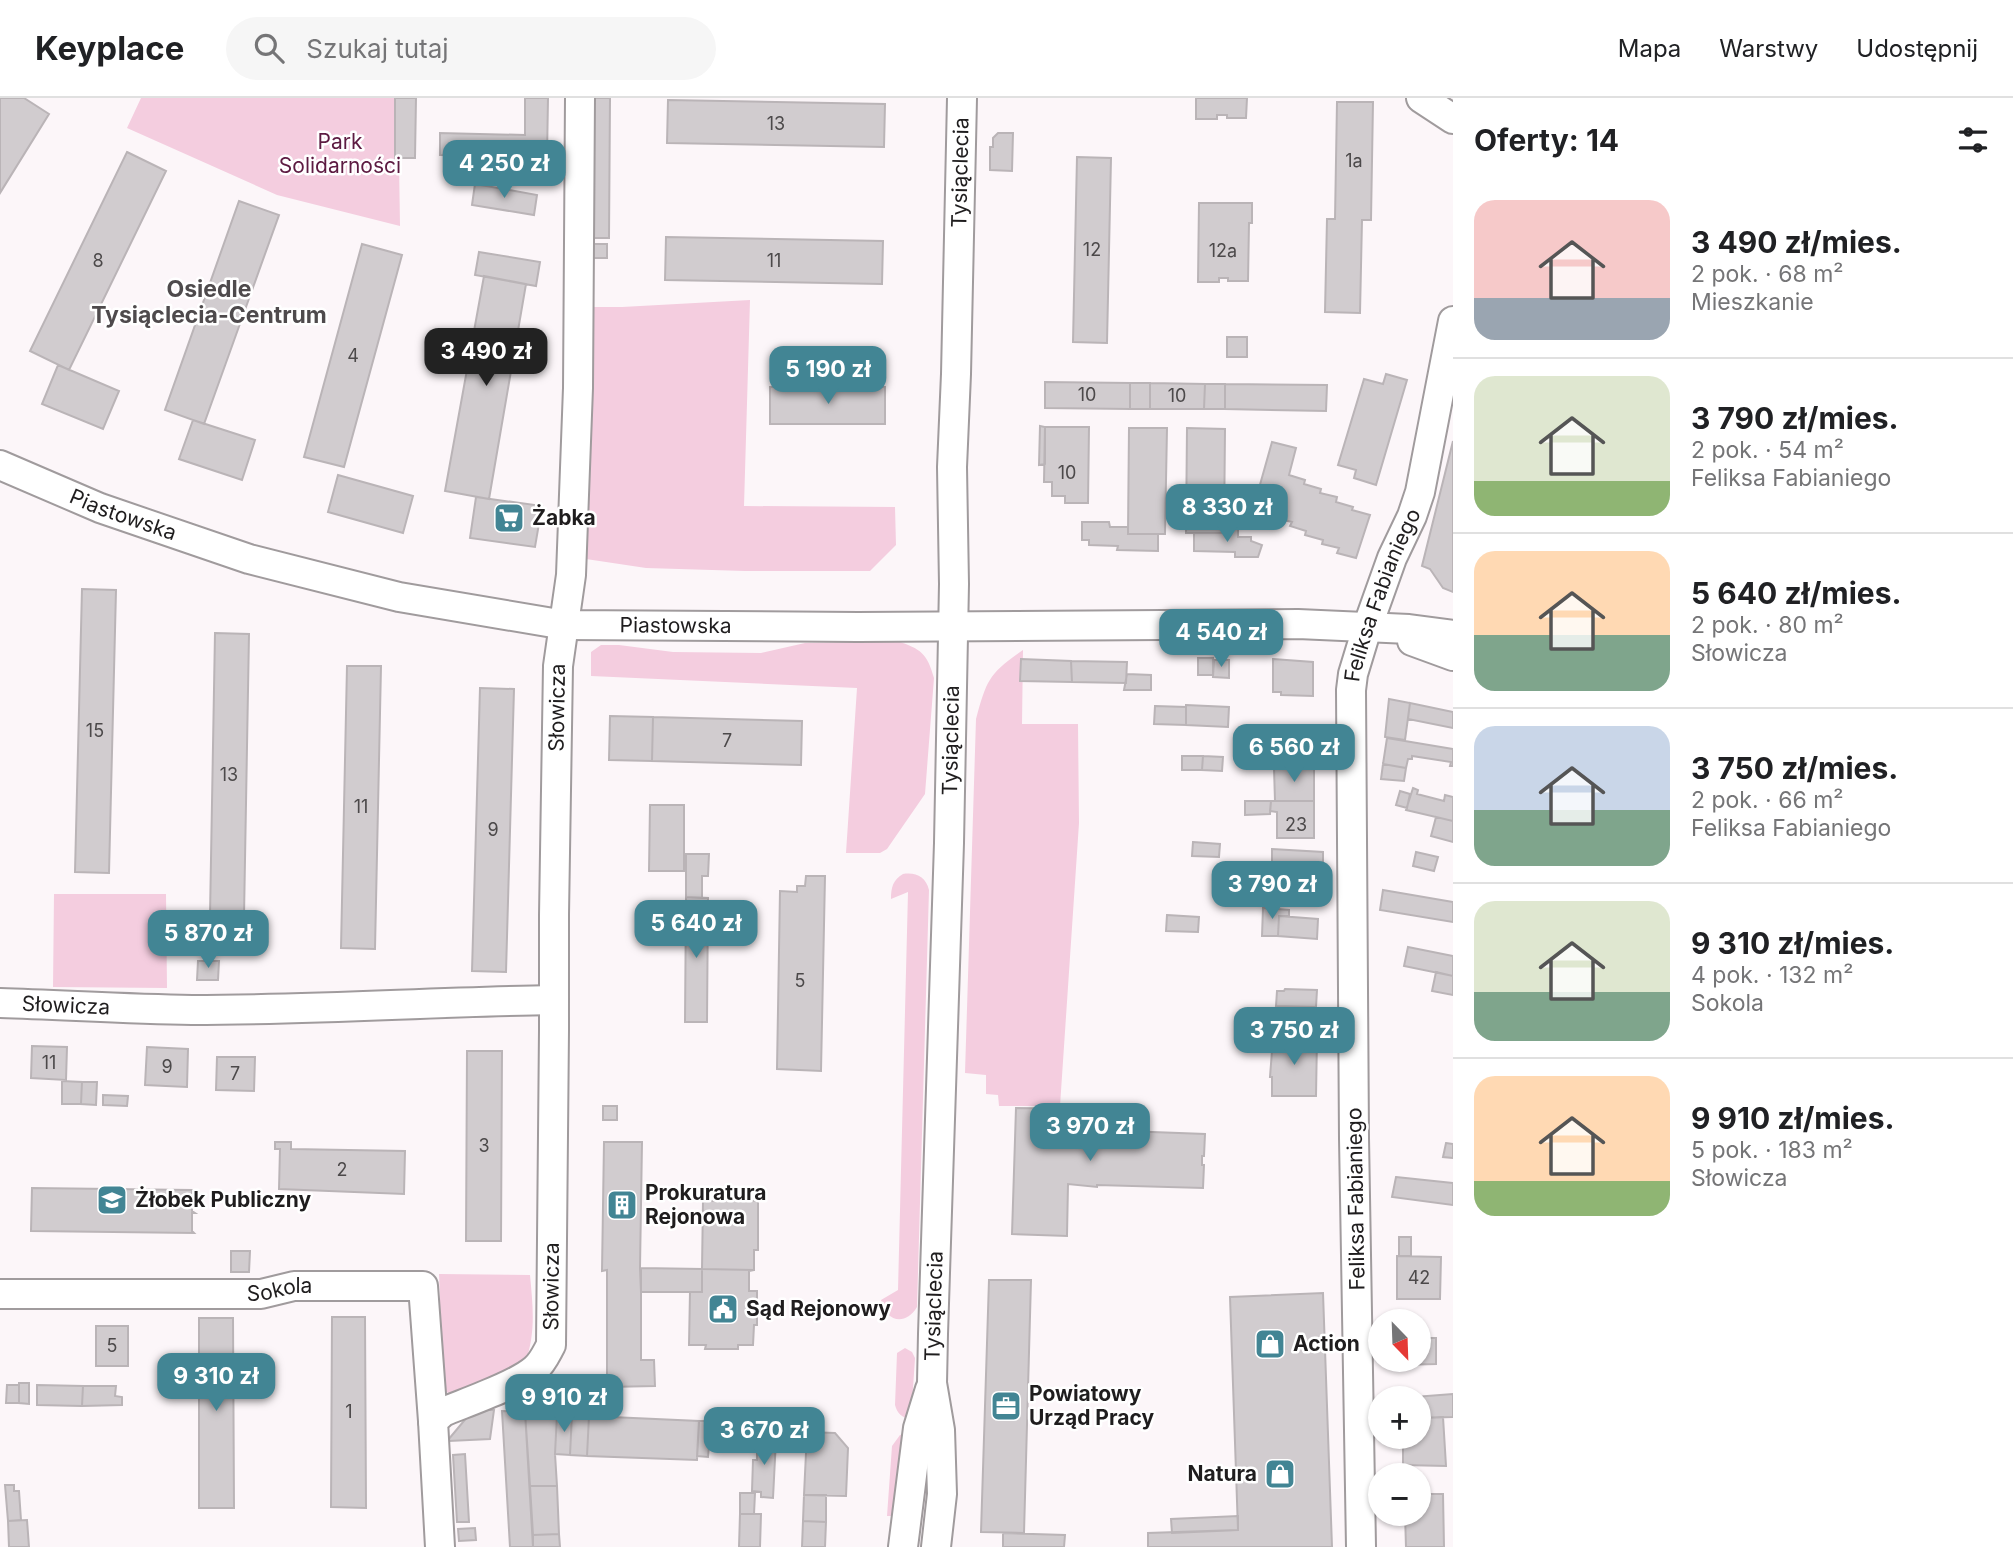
<!DOCTYPE html>
<html lang="pl">
<head>
<meta charset="utf-8">
<style>
  :root { --surface:#fff; --page:#f6f6f6; --text:#202124; --muted:#757577; --line:#e0e0e0; --accent:#428594 }
  body { margin:0; font-family:Inter,sans-serif; background:var(--page); color:var(--text); height:100vh; display:flex; flex-direction:column; font-size:26px; white-space:nowrap }
  * { box-sizing:border-box; margin:0 }
  p { font-size:23px; color:var(--muted) }
  .icon { flex:none; width:38px; height:38px; fill:none; stroke:currentColor; stroke-width:2; stroke-linecap:round; stroke-linejoin:round }
  .map { position:relative; flex:1; overflow:hidden }
  .details { display:flex; flex-direction:column; background:var(--surface); width:560px }
  .details>* { flex:none }
  .needle { width:46px; rotate:157deg }
  .fabs { position:absolute; left:1368px; top:1211px; display:grid; gap:14px }
  .fabs a { display:grid; place-items:center; width:63px; height:63px; border-radius:50%; background:var(--surface); box-shadow:0 2px 5px #0004; font-size:35px }
  .price { position:absolute; translate:-50% -60px; padding:0 16px; border-radius:14px; background:var(--accent); color:#fff; font-size:23px; line-height:46px; filter:drop-shadow(0 2px 4px #0008) }
  .price::after { content:''; position:absolute; left:50%; top:42px; width:21px; height:16px; margin-left:-10px; background:inherit; clip-path:polygon(0 0,100% 0,50% 100%) }
  .price.active { background:#222; color:#fff }
  ul { padding:0; list-style:none }
  li { display:flex; align-items:center; gap:21px; height:175px; padding:0 21px }
  li+li { border-top:2px solid var(--line) }
  li span { display:grid; place-items:center; flex:none; width:196px; height:140px; border-radius:21px; color:#555 }
  li>.icon { margin-inline-start:auto }
  span .icon { width:84px; height:84px; fill:#fffc; stroke-width:1 }
  li b { font-size:30px }
  h2 { display:flex; justify-content:space-between; align-items:center; height:84px; padding:0 21px; font-size:30px }
  header { display:flex; align-items:center; gap:42px; box-sizing:border-box; height:98px; padding:0 35px; background:var(--surface); border-bottom:2px solid var(--line) }
  header strong { font-size:33px }
  nav { display:flex; gap:38px; margin-inline-start:auto; font-size:24px }
  .search { width:490px; height:63px; background:var(--page); display:flex; align-items:center; gap:18px; box-sizing:border-box; padding:0 24px; border-radius:38px; color:var(--muted); font-size:26px }
  main { display:flex; flex:1; min-height:0 }
  .map>svg:first-child { display:block }
  .green { fill:#f4cddf }
  .building { fill:#d1cccf; stroke:#bab4b7; stroke-width:2 }
  .lines { fill:none; stroke-linecap:round; stroke-linejoin:round }
  .minor-casing { stroke:#a09b9d; stroke-width:32 }
  .minor { stroke:#fff; stroke-width:28 }
  .labels { text-anchor:middle; stroke-width:5; stroke-linejoin:round; paint-order:stroke }
  .number-label { font-size:18px; fill:#4c494a }
  .park-label { font-size:21px; fill:#5d1b42; stroke:#fff }
  .street-label { font-size:21px; fill:#1f1d1e; stroke:#fff }
  .poi-label { font-size:21px; font-weight:bold; fill:#1f1d1e; stroke:#fff; text-anchor:start }
  .neighbourhood-label { font-size:23px; font-weight:bold; fill:#4e4a4c; stroke:#fff }
</style>
</head>
<body>
<header>
<strong>Keyplace</strong>
<div class="search"><svg class="icon" aria-label="search" viewBox="0 0 24 24"><circle cx="10" cy="10" r="6"/><path d="M15 15l6 6"/></svg>Szukaj tutaj</div>
<nav><a>Mapa</a><a>Warstwy</a><a>Udostępnij</a></nav>
</header>
<main>
<div class="map">
<svg width="1453" height="1449" viewBox="0 0 1453 1449">
  <rect width="100%" height="100%" fill="#fcf6f9"/>
  <path class="green" d="M141 0H398L400 128 277 97 127 30Z
    M750 202 744 408 895 409 896 447 870 473H745L646 470 586 461 594 209H622Z
    M897 543C921 551 927 555 934 580L925 696 887 751 880 755H846L857 590 591 578V554L601 547H619L673 554 761 555 805 545Z
    M1023 552 1022 626H1078L1079 725 1060 1008H999L998 997 986 996V977L965 975 976 621C987 581 989 576 1023 552Z
    M903 776C916 774 926 779 929 792L917 1209C905 1229 885 1223 881 1202L898 1192 908 794 891 801C891 789 893 782 903 776Z
    M54 796H166L167 890 53 889Z
    M439 1176 530 1177C533 1210 536 1234 525 1266L452 1296 446 1294 440 1286 433 1205 440 1201Z
    M905 1250 912 1254 915 1260 911 1321C902 1320 897 1315 895 1307L897 1255Z
    M910 1335 897 1418H887L892 1348 900 1337Z"/>
  <path class="building" d="M0 0H24L49 16 0 95Z
    M395 0H416L415 60H395Z
    M525 0H548L547 59 440 57V35L525 37Z
    M590 0H610L609 140H587Z
    M1196 0H1247L1246 20H1227V17H1217V21H1196Z
    M668 2 885 6 884 49 667 45Z
    M1337 4H1373L1371 122H1362L1360 215 1325 214 1327 121H1335Z
    M998 35H1013L1012 73 990 72V49H993V40Z
    M127 54 166 73 69 272 30 253Z
    M1077 59 1111 60 1107 245 1073 244Z
    M475 86 537 97 534 117 472 107Z
    M239 103 279 117 204 326 165 312Z
    M1199 105H1252V125H1249L1248 183H1228V180H1219V184H1198Z
    M666 139 883 143 882 186 665 182Z
    M362 146 402 157 344 369 304 359Z
    M593 146H607V160H593Z
    M479 154 540 164 536 188 475 177Z
    M484 178 526 186 489 401 445 393Z
    M1227 239H1247V259H1227Z
    M58 267 119 293 103 331 42 306Z
    M1386 276 1407 282 1376 387 1354 380 1356 372 1338 367 1364 281 1383 286Z
    M1045 284 1130 285V311L1045 310Z
    M1130 285H1150V311H1130Z
    M1150 285 1205 286 1204 311H1150Z
    M1205 286H1225V311H1204Z
    M1225 286 1327 287 1326 313 1225 311Z
    M770 289H885V326H770Z
    M193 322 255 342 242 382 179 361Z
    M1040 328 1045 329V366L1039 367Z
    M1045 329H1089L1088 405H1065V398H1052V384H1044Z
    M1129 330H1167L1165 436H1128Z
    M1187 330 1225 331 1224 435H1186Z
    M1453 343V494L1443 490 1430 471 1422 468Z
    M1272 344 1296 350 1289 377 1305 382 1304 386 1321 391 1320 395 1337 399 1336 404 1353 409 1352 412 1370 417 1356 460 1337 455 1339 450 1322 446 1323 442 1305 437 1306 433 1290 428 1292 424 1275 420 1277 414 1254 408Z
    M338 377 413 398 403 435 328 414Z
    M476 399 542 408 535 449 470 440Z
    M1082 424H1109L1110 429H1128V436H1158V453L1117 452 1118 448 1089 447V442H1082Z
    M1224 431H1238V439H1251V443L1262 447 1258 459H1235V454L1194 453V435H1224Z
    M82 491 116 492 109 775 75 774Z
    M215 535 249 536 244 818H210Z
    M1198 560H1213V577H1198Z
    M1021 561 1071 563 1072 584 1020 583Z
    M1273 561 1313 564V598L1281 597V594H1273Z
    M1214 562H1229V580L1213 579Z
    M1071 563 1127 564 1126 585 1072 584Z
    M347 568H381L375 851 341 850Z
    M1127 576 1151 577V592H1124Z
    M480 590 514 591 506 874 472 873Z
    M1389 601 1410 605 1405 642 1385 639Z
    M1410 605 1453 614V630L1408 621Z
    M1186 607 1229 609 1228 629 1186 627Z
    M1155 608 1186 609V627L1154 626Z
    M610 618 653 619 652 663 609 662Z
    M653 619 802 623 801 667 652 663Z
    M1387 640 1453 651V668H1450L1451 664 1412 658V661H1408L1406 670 1383 666Z
    M1261 643 1315 644 1314 662 1260 660Z
    M1182 658H1203L1202 672H1182Z
    M1203 658 1223 659 1222 673 1202 672Z
    M1383 666 1406 670 1404 683 1381 681Z
    M1274 670H1314V703H1275Z
    M1413 690 1418 692 1417 696 1444 703 1445 697 1453 699V723L1406 712Z
    M1400 693 1410 696 1407 710 1396 707Z
    M1245 703H1271L1270 716 1245 717Z
    M1271 703H1314V740H1277V714L1270 713Z
    M650 707H684V773H649Z
    M1436 719 1453 723V744L1431 738Z
    M1193 744 1220 746 1219 759 1192 758Z
    M1272 751 1323 754V772L1272 769Z
    M1416 754 1438 759 1434 773 1413 768Z
    M686 756H709L708 778H702V800L686 799Z
    M806 778H825L821 973 777 971 780 793 797 794V788H805Z
    M1383 792 1453 804V824L1380 812Z
    M686 799 708 800 707 924H685Z
    M1263 810 1289 812V818H1279L1278 838H1262Z
    M1167 817 1199 819 1198 834 1166 833Z
    M1279 818 1318 821 1317 841 1278 838Z
    M1408 849 1453 858V878L1404 868Z
    M198 863H219L218 882H197Z
    M1436 874 1453 878V897L1432 893Z
    M1285 891 1317 892 1316 909 1276 908 1277 893H1284Z
    M1273 940H1317L1316 998H1272V979H1270Z
    M32 948 67 949 66 982 31 980Z
    M147 949 188 951 187 989 145 987Z
    M467 953H502L501 1143H466Z
    M217 959H255L254 993 216 992Z
    M62 983 82 984 81 1006H62Z
    M82 984H97L96 1007 81 1006Z
    M103 997 128 998 127 1008 103 1007Z
    M603 1008H617V1022H603Z
    M1016 1010 1100 1011 1099 1032 1205 1036 1204 1058H1202V1067H1204L1203 1090 1097 1087V1089L1068 1086 1067 1138 1012 1136Z
    M275 1044H291V1051L405 1053 404 1096 279 1091 280 1051H275Z
    M604 1044H642L640 1170 641 1172V1262H654L655 1288 607 1289V1172L602 1173Z
    M1446 1045 1453 1046V1060L1443 1059Z
    M1396 1079 1453 1085V1107L1392 1099Z
    M32 1090 192 1092V1113L195 1115H192V1133L194 1135 31 1133Z
    M724 1101 758 1103V1152H754V1172L702 1171 703 1103H724Z
    M1399 1139H1411V1158H1399Z
    M231 1153H250L249 1174H231Z
    M1397 1158 1441 1159 1440 1201H1397Z
    M640 1170 702 1171V1194H641Z
    M702 1171 754 1172 749 1173V1193H757V1227H754L753 1247H738V1251H705L706 1247H689L690 1194H702Z
    M989 1182H1031L1024 1435 981 1434Z
    M1323 1195 1332 1449H1148V1435L1238 1432 1230 1199Z
    M332 1219H365L366 1410 331 1409Z
    M199 1220H233L234 1410H199Z
    M96 1228H128V1268H96Z
    M1419 1240H1436V1266L1400 1267V1262H1419Z
    M19 1285H29V1306L19 1305Z
    M7 1287H19V1305H6Z
    M37 1287 83 1288 82 1308 37 1307Z
    M83 1288H116L115 1298 122 1299V1307L82 1308Z
    M1453 1296V1319L1419 1320V1300H1401Z
    M473 1312H494L490 1341 449 1343 448 1342Z
    M502 1313 525 1314 533 1449H510Z
    M525 1314 557 1316 555 1356 557 1388H530Z
    M557 1316H572L570 1357 555 1356Z
    M572 1316 589 1318 587 1358 570 1357Z
    M589 1318 699 1323 697 1362 587 1358Z
    M1443 1319 1446 1368 1403 1367V1339H1419V1320Z
    M699 1323H711L708 1359 697 1358Z
    M807 1334 835 1335 848 1350 846 1398 804 1397Z
    M754 1340 776 1341 773 1400 761 1399V1394L752 1393 753 1362H757V1354H753Z
    M465 1356 469 1424H457L453 1357Z
    M5 1387H14V1393H19L21 1422 8 1423Z
    M530 1388H557L559 1436 533 1437Z
    M740 1395H755L754 1416H740Z
    M1419 1396H1443L1444 1449H1406L1405 1416H1419Z
    M804 1397H826V1424L803 1423Z
    M740 1416H761L760 1449H739Z
    M1238 1418V1432L1172 1435 1171 1421Z
    M27 1422 29 1449H9L8 1423Z
    M803 1423 826 1424 825 1449H802Z
    M475 1430 476 1442 459 1443 458 1431Z
    M1003 1435 1065 1437 1064 1449H1003Z
    M559 1436 560 1449H533V1437Z"/>
  <g class="lines">
    <g class="minor-casing">
      <g id="minor">
        <path d="M1421 0 1453 21"/>
        <path id="s1" d="M0 367 100 410 249 461 399 499 565 527 858 529 1298 526 1409 531 1453 537"/>
        <path d="M1412 543 1453 558"/>
        <path id="s2" d="M0 905C64 907 128 911 192 912 312 912 433 904 554 902"/>
        <path id="s3" d="M0 1196H261L294 1188H423L433 1323"/>
        <path id="s4" d="M440 1449 433 1323 443 1314C467 1304 517 1287 535 1271 543 1264 546 1256 551 1247L554 932V817L558 568 571 477 578 290 580 0"/>
        <path d="M903 1449 918 1330 930 1291"/>
        <path id="s5" d="M936 1449 942 1396 940 1332 932 1285 933 1236 949 745 954 486 952 369 956 276 962 0"/>
        <path id="s6" d="M1361 1449 1354 1040 1351 592 1353 576 1367 530 1392 460 1412 418 1420 394 1453 223"/>
      </g>
    </g>
    <use href="#minor" class="minor"/>
  </g>
  <defs>
    <g id="supermarket-square" transform="scale(1.575)"><rect x="-9" y="-9" width="18" height="18" rx="4" fill="#428594" stroke="#fff"/><path d="M-6-5.5h2.5l.6 2H6L4.5 2H-2.5L-4.4-4H-6ZM-1.5 3.2a1.3 1.3 0 1 0 .1 0ZM3 3.2a1.3 1.3 0 1 0 .1 0Z" fill="#fff"/></g>
    <g id="school-square" transform="scale(1.575)"><rect x="-9" y="-9" width="18" height="18" rx="4" fill="#428594" stroke="#fff"/><path d="M0-5L7-2L0 1L-7-2ZM-4 1L0 2.5L4 1V4Q0 6-4 4Z" fill="#fff"/></g>
    <g id="building-square" transform="scale(1.575)"><rect x="-9" y="-9" width="18" height="18" rx="4" fill="#428594" stroke="#fff"/><path d="M-4-6H4V6H1V3H-1V6H-4ZM-2.5-4.3h1.7v1.8h-1.7ZM.8-4.3h1.7v1.8H.8ZM-2.5-1h1.7V.8h-1.7ZM.8-1h1.7V.8H.8Z" fill="#fff"/></g>
    <g id="civic-square" transform="scale(1.575)"><rect x="-9" y="-9" width="18" height="18" rx="4" fill="#428594" stroke="#fff"/><path d="M-.6-6.5H3V-4.5H.6V-3L4-1V1h2V6H-6V1h2V-1L-.6-3ZM-1.2 2.5V6h2.4V2.5Z" fill="#fff"/></g>
    <g id="shop-square" transform="scale(1.575)"><rect x="-9" y="-9" width="18" height="18" rx="4" fill="#428594" stroke="#fff"/><path d="M-5-2.5h2.3a2.7 3.5 0 0 1 5.4 0H5L5.5 6h-11ZM-1.5-2.5h3a1.5 2.3 0 0 0-3 0Z" fill="#fff"/></g>
    <g id="office-square" transform="scale(1.575)"><rect x="-9" y="-9" width="18" height="18" rx="4" fill="#428594" stroke="#fff"/><path d="M-6-3h4V-5.5h4V-3h4V5H-6ZM-1-4.5V-3h2v-1.5ZM-6 0V1H6V0Z" fill="#fff"/></g>
  </defs>
  <g fill-rule="evenodd">
    <use href="#supermarket-square" x="509" y="420"/>
    <use href="#school-square" x="112" y="1102"/>
    <use href="#building-square" x="622" y="1107"/>
    <use href="#civic-square" x="723" y="1211"/>
    <use href="#shop-square" x="1270" y="1246"/>
    <use href="#office-square" x="1006" y="1308"/>
    <use href="#shop-square" x="1280" y="1376"/>
  </g>
  <g class="labels">
    <g class="number-label">
      <text x="776" y="32">13</text>
      <text x="1354" y="69">1a</text>
      <text x="1092" y="158">12</text>
      <text x="1223" y="159">12a</text>
      <text x="98" y="169">8</text>
      <text x="774" y="169">11</text>
      <text x="353" y="264">4</text>
      <text x="1087" y="303">10</text>
      <text x="1177" y="304">10</text>
      <text x="1067" y="381">10</text>
      <text x="95" y="639">15</text>
      <text x="727" y="649">7</text>
      <text x="229" y="683">13</text>
      <text x="361" y="715">11</text>
      <text x="1296" y="733">23</text>
      <text x="493" y="738">9</text>
      <text x="800" y="889">5</text>
      <text x="49" y="971">11</text>
      <text x="167" y="975">9</text>
      <text x="235" y="982">7</text>
      <text x="484" y="1054">3</text>
      <text x="342" y="1078">2</text>
      <text x="1419" y="1186">42</text>
      <text x="112" y="1254">5</text>
      <text x="349" y="1320">1</text>
    </g>
    <g class="park-label">
      <text x="340" y="51">Park<tspan x="340" dy="24">Solidarności</tspan></text>
    </g>
    <g class="street-label">
      <text dy="7" stroke="none"><textPath href="#s5" startOffset="1376">Tysiąclecia</textPath></text>
      <text dy="7" stroke="none"><textPath href="#s1" startOffset="133">Piastowska</textPath></text>
      <text dy="7" stroke="none"><textPath href="#s6" startOffset="957">Feliksa Fabianiego</textPath></text>
      <text dy="7" stroke="none"><textPath href="#s1" startOffset="700">Piastowska</textPath></text>
      <text dy="7" stroke="none"><textPath href="#s4" startOffset="908">Słowicza</textPath></text>
      <text dy="7" stroke="none"><textPath href="#s5" startOffset="808">Tysiąclecia</textPath></text>
      <text dy="7" stroke="none"><textPath href="#s2" startOffset="66">Słowicza</textPath></text>
      <text transform="translate(1356 1101) rotate(-91)" y="7">Feliksa Fabianiego</text>
      <text dy="7" stroke="none"><textPath href="#s4" startOffset="329">Słowicza</textPath></text>
      <text dy="7" stroke="none"><textPath href="#s3" startOffset="280">Sokola</textPath></text>
      <text dy="7" stroke="none"><textPath href="#s5" startOffset="242">Tysiąclecia</textPath></text>
    </g>
    <g class="poi-label">
      <text x="532" y="427">Żabka</text>
      <text x="645" y="1102">Prokuratura<tspan x="645" dy="24">Rejonowa</tspan></text>
      <text x="135" y="1109">Żłobek Publiczny</text>
      <text x="746" y="1218">Sąd Rejonowy</text>
      <text x="1293" y="1253">Action</text>
      <text x="1029" y="1303">Powiatowy<tspan x="1029" dy="24">Urząd Pracy</tspan></text>
      <text x="1257" y="1383" text-anchor="end">Natura</text>
    </g>
    <g class="neighbourhood-label">
      <text x="209" y="199">Osiedle<tspan x="209" dy="26">Tysiąclecia-Centrum</tspan></text>
    </g>
  </g>
</svg>
<div class="fabs">
<a><svg class="needle" viewBox="-14 -14 28 28"><path d="M0-13l5 13h-10z" fill="#e53935"/><path d="M0 13l5-13h-10z" fill="#757577"/></svg></a>
<a>+</a>
<a>−</a>
</div>
<b class="price" style="left:504px;top:102px">4 250 zł</b>
<b class="price active" style="left:486px;top:290px">3 490 zł</b>
<b class="price" style="left:828px;top:308px">5 190 zł</b>
<b class="price" style="left:1227px;top:446px">8 330 zł</b>
<b class="price" style="left:1221px;top:571px">4 540 zł</b>
<b class="price" style="left:1294px;top:686px">6 560 zł</b>
<b class="price" style="left:1272px;top:823px">3 790 zł</b>
<b class="price" style="left:696px;top:862px">5 640 zł</b>
<b class="price" style="left:208px;top:872px">5 870 zł</b>
<b class="price" style="left:1294px;top:969px">3 750 zł</b>
<b class="price" style="left:1090px;top:1065px">3 970 zł</b>
<b class="price" style="left:216px;top:1315px">9 310 zł</b>
<b class="price" style="left:564px;top:1336px">9 910 zł</b>
<b class="price" style="left:764px;top:1369px">3 670 zł</b>
</div>
<section class="details">
<h2>Oferty: 14<svg class="icon" aria-label="filters" viewBox="0 0 24 24"><path d="M4 7h16M4 17h16"/><circle cx="9" cy="7" r="2"/><circle cx="15" cy="17" r="2"/></svg></h2>
<ul>
<li><span style="background:linear-gradient(#f6c9c9 70%,#9aa5b1 0)"><svg class="icon" aria-label="home" viewBox="0 0 24 24"><path d="M3 11l9-7 9 7M6 9v11h12V9"/></svg></span><div><b>3 490 zł/mies.</b><p>2 pok. · 68 m²</p><p>Mieszkanie</p></div></li>
<li><span style="background:linear-gradient(#dfe7d0 75%,#8fb573 0)"><svg class="icon" aria-label="home" viewBox="0 0 24 24"><path d="M3 11l9-7 9 7M6 9v11h12V9"/></svg></span><div><b>3 790 zł/mies.</b><p>2 pok. · 54 m²</p><p>Feliksa Fabianiego</p></div></li>
<li><span style="background:linear-gradient(#ffd9b3 60%,#7fa58c 0)"><svg class="icon" aria-label="home" viewBox="0 0 24 24"><path d="M3 11l9-7 9 7M6 9v11h12V9"/></svg></span><div><b>5 640 zł/mies.</b><p>2 pok. · 80 m²</p><p>Słowicza</p></div></li>
<li><span style="background:linear-gradient(#c9d6e8 60%,#7fa58c 0)"><svg class="icon" aria-label="home" viewBox="0 0 24 24"><path d="M3 11l9-7 9 7M6 9v11h12V9"/></svg></span><div><b>3 750 zł/mies.</b><p>2 pok. · 66 m²</p><p>Feliksa Fabianiego</p></div></li>
<li><span style="background:linear-gradient(#dfe7d0 65%,#7fa58c 0)"><svg class="icon" aria-label="home" viewBox="0 0 24 24"><path d="M3 11l9-7 9 7M6 9v11h12V9"/></svg></span><div><b>9 310 zł/mies.</b><p>4 pok. · 132 m²</p><p>Sokola</p></div></li>
<li><span style="background:linear-gradient(#ffd9b3 75%,#8fb573 0)"><svg class="icon" aria-label="home" viewBox="0 0 24 24"><path d="M3 11l9-7 9 7M6 9v11h12V9"/></svg></span><div><b>9 910 zł/mies.</b><p>5 pok. · 183 m²</p><p>Słowicza</p></div></li>
</ul>
</section>
</main>
</body>
</html>
